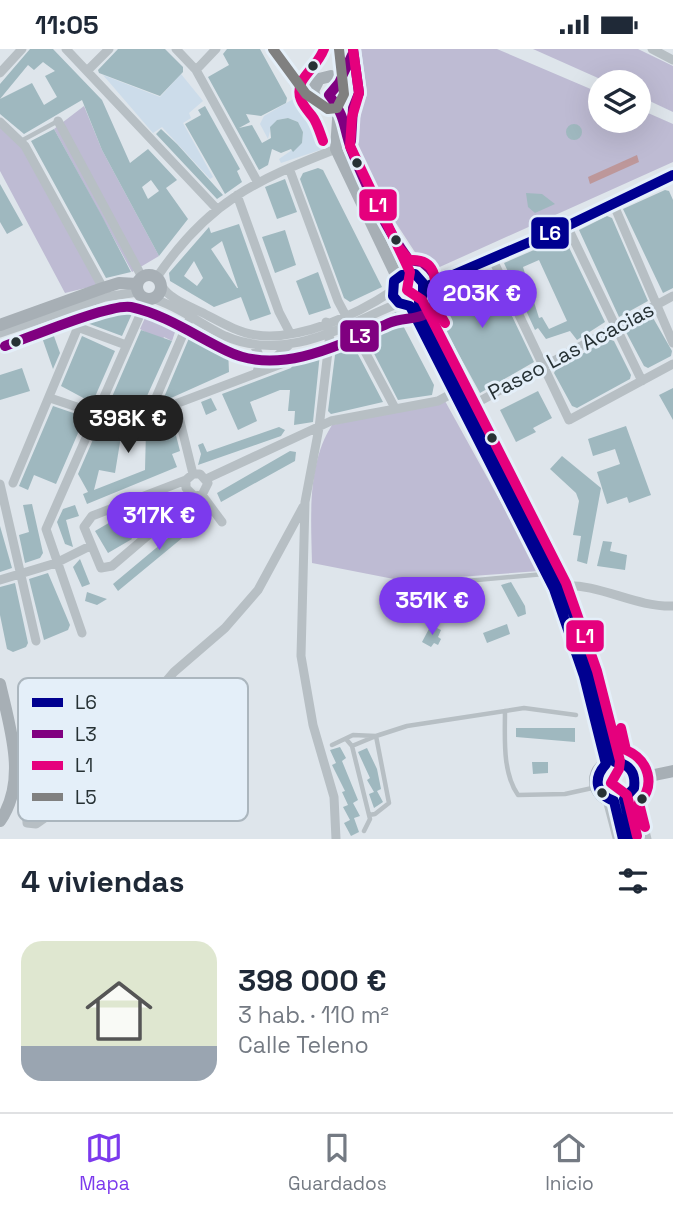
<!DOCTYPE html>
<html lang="es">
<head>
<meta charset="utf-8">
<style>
  :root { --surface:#fff; --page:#f6f6f7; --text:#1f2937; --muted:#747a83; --line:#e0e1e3; --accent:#7c3aed }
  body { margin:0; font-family:"Space Grotesk",sans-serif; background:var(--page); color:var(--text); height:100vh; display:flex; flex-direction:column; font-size:26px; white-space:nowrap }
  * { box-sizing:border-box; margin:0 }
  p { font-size:23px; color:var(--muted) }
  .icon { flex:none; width:38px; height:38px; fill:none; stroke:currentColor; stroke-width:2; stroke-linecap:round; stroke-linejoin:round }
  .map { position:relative; height:790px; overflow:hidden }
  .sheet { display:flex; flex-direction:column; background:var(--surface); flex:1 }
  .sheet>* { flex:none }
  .tools { position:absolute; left:588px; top:21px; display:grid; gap:14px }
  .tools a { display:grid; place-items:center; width:63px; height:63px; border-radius:50%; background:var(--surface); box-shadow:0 7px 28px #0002; font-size:35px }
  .price { position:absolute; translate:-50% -60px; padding:0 16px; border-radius:24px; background:var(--accent); color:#fff; font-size:23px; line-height:46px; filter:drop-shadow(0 2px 4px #0008) }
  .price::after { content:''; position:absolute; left:50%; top:42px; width:21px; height:16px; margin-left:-10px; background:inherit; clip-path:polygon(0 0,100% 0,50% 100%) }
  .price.on { background:#222; color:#fff }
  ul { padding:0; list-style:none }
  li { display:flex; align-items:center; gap:21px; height:175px; padding:0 21px }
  li span { display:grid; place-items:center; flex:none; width:196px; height:140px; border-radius:21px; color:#555 }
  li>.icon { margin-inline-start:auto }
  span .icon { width:84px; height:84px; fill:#fffc; stroke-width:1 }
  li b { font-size:30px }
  h2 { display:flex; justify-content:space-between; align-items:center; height:84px; padding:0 21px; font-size:30px }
  .status { display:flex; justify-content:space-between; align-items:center; height:49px; padding:0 35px; background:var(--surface); direction:ltr }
  .status svg { height:19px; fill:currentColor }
  .menu { display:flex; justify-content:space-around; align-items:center; height:98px; border-top:2px solid var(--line); background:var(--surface); font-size:19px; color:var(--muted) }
  .menu a { display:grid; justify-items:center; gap:4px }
  .menu .on { color:var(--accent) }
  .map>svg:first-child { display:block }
  .green { fill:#bebbd3 }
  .plaza { fill:#ccdcea }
  .water { fill:#bd979a }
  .building { fill:#9fb8bf; fill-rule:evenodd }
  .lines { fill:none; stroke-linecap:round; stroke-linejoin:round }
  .lane { stroke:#b7bfc4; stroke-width:4.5 }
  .street { stroke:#b7bfc4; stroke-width:9 }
  .secondary { stroke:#a7afb5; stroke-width:12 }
  .bus-1-casing { stroke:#e4eff9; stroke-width:16 }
  .bus-2-casing { stroke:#e4eff9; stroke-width:16 }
  .bus-3-casing { stroke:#e4eff9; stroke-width:16 }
  .bus-4-casing { stroke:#e4eff9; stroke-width:16 }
  .bus-1 { stroke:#000090; stroke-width:10 }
  .bus-2 { stroke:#800080; stroke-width:10 }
  .bus-3 { stroke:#e5007d; stroke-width:10 }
  .bus-4 { stroke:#808080; stroke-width:10 }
  .bus-dot { fill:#263134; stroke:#e4eff9; stroke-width:2.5 }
  .labels { text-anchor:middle; stroke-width:6; stroke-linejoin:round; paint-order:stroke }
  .street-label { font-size:21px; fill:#263134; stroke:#e4eff9 }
  .key { fill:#e4eff9; stroke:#abb6be; stroke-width:2 }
  .key-label { font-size:19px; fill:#263134 }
  .line-badge { stroke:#e4eff9; stroke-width:2.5 }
  .badge-label { font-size:19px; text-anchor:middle; font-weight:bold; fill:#fff }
</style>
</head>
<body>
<div class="status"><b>11:05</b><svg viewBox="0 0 49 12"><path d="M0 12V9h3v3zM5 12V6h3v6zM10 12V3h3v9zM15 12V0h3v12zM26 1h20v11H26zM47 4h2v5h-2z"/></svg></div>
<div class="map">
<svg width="673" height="790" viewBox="0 0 673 790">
  <rect width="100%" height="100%" fill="#dee5eb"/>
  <path class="green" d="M350 0H497L600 44V72H639V60L673 75V113L433 221 424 217 394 171 379 167 346 101 355 53 356 41 349 23Z
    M533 0H638L673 17V63L639 47V33H607Z
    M84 57 102 101 159 207 132 223 54 80Z
    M0 73 21 92 102 235 65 244 0 122Z
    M397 240a11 11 0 1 1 22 0a11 11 0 1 1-22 0Z
    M149 260 178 274 172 292 164 288 162 292 140 280Z
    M445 352 539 522 404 532 312 514C311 468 307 415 332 376Z"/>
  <path class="plaza" d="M181 25 203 52 189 64 191 69 183 74 213 128 210 130 162 78 153 84 103 26 160 48Z
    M295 49 305 53 319 68 329 86V98L281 114 279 110 302 94 303 83 298 73 288 69 277 71 271 78 268 90 260 75 264 67Z"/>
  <path class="water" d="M637 106 639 113 590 135 588 128Z"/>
  <path class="building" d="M30 0H53L102 51 130 114 148 100 177 131 166 139 188 170 159 207 102 101 82 51 24 85 0 65V50L32 34 44 56 57 48 45 27 55 22 43 13 34 21 28 16 0 50V35ZM151 131 159 142 148 150 142 138Z
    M118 0H165L183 18V23L160 47 99 24 98 21Z
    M227 0H260L287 49 286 54 261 67 246 65 250 73 239 79 252 76 262 94 271 89 270 78 277 71 288 69 298 73 303 83 302 94 293 103 291 100 281 104 272 100 268 116 259 121 208 28 229 16 223 5Z
    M205 57 240 120 237 122 242 133 225 145 185 75 201 66 198 61Z
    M566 83a8 8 0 1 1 16 0a8 8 0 1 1-16 0Z
    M54 80 103 169 131 223 106 229 31 92Z
    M161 80 177 95 223 146 217 150 156 85Z
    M318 119 323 121 382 238 350 253 344 249 300 130 303 124Z
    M285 130 297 163 277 170 265 138Z
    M0 135 23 176 7 185 0 173Z
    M665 141 669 142 673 151V239L663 244 623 160Z
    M526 144 542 145 555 155 535 164 528 158Z
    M607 167 612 169 648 252 619 268 579 181Z
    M239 175 271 265 250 272 241 248 214 258 170 232 169 224 209 178 211 184ZM222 192 238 239H237L211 200ZM194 212 203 229 197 237 184 227Z
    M285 181 296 216 275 224 262 188Z
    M564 188 605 273 577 291 570 282 546 290 538 279 535 281 504 214ZM539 211 567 272 549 280 542 268 539 269 523 218Z
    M490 221 534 313 480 344 430 253 431 247Z
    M318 223 331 259 309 266 296 232Z
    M130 251 135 258 122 287 87 274 93 259Z
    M396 263 434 336 432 346 398 351 364 285 366 277Z
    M652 267 672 302 671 307 648 319 644 317 626 283Z
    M50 276 60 304 53 320 39 280Z
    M141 281 172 292 142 358 108 357Z
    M192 282 228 300 229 323 162 353Z
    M346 286 349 288 383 353 331 365 328 362 337 290Z
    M82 287 115 302 94 350 89 352 61 337Z
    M608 290 614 292 631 326 630 330 577 359 572 357 554 324 556 320Z
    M317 301 320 304 313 373 294 376 295 362H288L290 341H280L250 353 257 372 238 381 222 345 291 319 296 311Z
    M22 319 30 342 0 351V326Z
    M673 339V371L659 346Z
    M538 342 552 369 533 379 536 383 516 393 500 361Z
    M211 349 217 361 206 366 201 353Z
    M53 357 85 368 56 435 34 426 28 441 19 437Z
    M171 367 180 402 172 405 177 418 87 455 83 445 88 443 78 425 101 372 123 375 115 424 99 421 94 441 145 421 146 381H134L136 373Z
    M626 377 651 446 629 454 627 448 607 455 597 423 620 415 615 400 593 407 588 390Z
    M279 378 285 381 281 387 198 416 201 405 198 396 203 394 207 403Z
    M290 402 296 403 295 412 221 453 217 444Z
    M562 407 601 439 587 515 577 512 581 487 573 486 579 452 576 444 550 420Z
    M163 449 169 459 145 478 137 464Z
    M32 455 43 504 40 509 25 514 19 486 29 483 23 456Z
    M75 456 79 467 66 471 73 498 65 495 57 473 63 460Z
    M198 464 204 471 118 542 113 535Z
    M119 468 132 490 108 504 95 482Z
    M0 477 12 519 0 523Z
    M603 492 612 493 610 502 627 506 625 521 597 517Z
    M80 510 90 535 82 538 73 518Z
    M48 524 70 576 68 581 44 591 29 530Z
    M511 533 525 557 526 565 518 568 501 536Z
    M15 534 28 594 26 598 13 603 7 600 0 566V538Z
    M87 543 101 548 107 550 97 556 85 552Z
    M507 575 510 585 487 594 483 584Z
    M431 576 441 581 438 588 441 590 438 596 434 594 431 598 422 593Z
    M516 679H575V693L516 688Z
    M340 698 346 709 342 712 358 751 353 754 360 767 354 769 359 783 351 787 344 774 350 771 343 758 348 756 342 743 345 742 332 716 336 714 330 701Z
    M367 699 377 720 381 740 377 742 383 753 374 759 369 745 374 743 367 731 370 729 358 703Z
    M532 713H548V724L533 725Z"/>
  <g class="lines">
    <path class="lane" d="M21 92 58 72
      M377 178 386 181 410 224
      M433 535 544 525
      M505 662C505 688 502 723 518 746L565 745 597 738
      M346 690 352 697 376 687 389 754 375 765 369 766
      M332 696 353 686 376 687 407 677 524 659 576 666
      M352 697 370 770 364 782
      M604 748 615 790"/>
    <path class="street" d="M66 0 216 159
      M176 0 196 21 257 132
      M273 0 293 33 315 51
      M652 0 673 11
      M196 21 216 0
      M87 22 109 0
      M0 24 22 0
      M293 33H317
      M58 72 142 228
      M0 73 25 97 103 239
      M289 119 338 252 395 359
      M237 146 279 263 290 284
      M613 154 673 294
      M567 177 642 332
      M492 209 569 371 673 315
      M157 228C208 153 254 132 336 100
      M162 237C168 249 189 257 201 263 219 272 236 283 256 286 300 292 356 266 392 242
      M154 250C178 257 202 276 225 287 287 314 343 277 399 254
      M326 273 330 285 319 379 305 453 301 607 313 676 334 748 336 790
      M80 279 126 296
      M0 284 105 248 138 243
      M254 296 261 310 257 323
      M264 319 289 296
      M50 349 95 364 149 365 289 312
      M176 356 193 425
      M469 358 673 247
      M149 365 190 269
      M206 430 331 372 438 352 453 344
      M186 431 92 467 84 478 101 519 112 517 194 447 202 446 208 434 200 425H193L186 431V439L194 447
      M13 434 88 254
      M0 435 36 592
      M202 446 222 473
      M0 531 56 514 90 497
      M562 537C600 534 633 558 673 557
      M82 584 46 480 147 250
      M15 713 24 730 27 774 36 775 56 761 75 731 92 717 115 682 133 671 174 623 225 579 258 541 303 458
      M645 782 647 790"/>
    <path class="secondary" d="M339 0 345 48 332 59 317 55 313 42 319 30 331 27 341 33
      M339 56 336 100 397 228
      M393 240a16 16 0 1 1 32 0a16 16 0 1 1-32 0Z
      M137 238a12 12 0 1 1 24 0a12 12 0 1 1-24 0Z
      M425 238 567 177 673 126
      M419 253 562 537 581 584 615 713
      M410 257 554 540 584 627 606 715
      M0 276 103 239 119 234 137 235
      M0 635C10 679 28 732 0 772
      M595 732a20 20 0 1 1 40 0a20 20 0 1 1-40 0Z
      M635 730 673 722
      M624 750 633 790
      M614 752 623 790"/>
    <g class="bus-1-casing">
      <path id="bus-1" d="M425 238 567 177 673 126
        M623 790 614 752C595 745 593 729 606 715L584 627 554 540 410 257 399 254 393 247 394 232 402 226 415 225 423 234V245L419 253 562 537 581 584 615 713C630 715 636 724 634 739L624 750 633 790"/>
    </g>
    <g class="bus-2-casing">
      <path id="bus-2" d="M351 92 353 59 359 44 353 0
        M5 297C28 289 111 254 131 258 164 265 196 287 227 302 279 328 342 295 389 274 407 266 428 275 437 250 442 235 434 222 422 213L409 211C385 179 366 137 351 100 343 77 346 68 329 46L339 34 352 6"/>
    </g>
    <g class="bus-3-casing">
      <path id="bus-3" d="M353 0 359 44 352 68 350 97 410 223 407 241 422 251 566 534 597 622 620 712 619 720 611 734 627 746 637 787
        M323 92C320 84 317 73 312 67 303 56 295 47 302 32 309 20 318 15 324 0
        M398 198 409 211C438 209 436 232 435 252 435 259 442 268 445 274
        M621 679 626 701C649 711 656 736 639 754L645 778"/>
    </g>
    <g class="bus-4-casing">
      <path id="bus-4" d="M273 0 306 45 328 60 337 59 344 45 339 0"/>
    </g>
    <use href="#bus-1" class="bus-1"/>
    <use href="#bus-2" class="bus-2"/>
    <use href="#bus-3" class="bus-3"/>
    <use href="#bus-4" class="bus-4"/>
  </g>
  <g class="bus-dot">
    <circle cx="313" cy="17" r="6"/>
    <circle cx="357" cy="114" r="6"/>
    <circle cx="396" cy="191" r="6"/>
    <circle cx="16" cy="293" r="6"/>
    <circle cx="492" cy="389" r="6"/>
    <circle cx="602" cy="744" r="6"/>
    <circle cx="642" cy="750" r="6"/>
  </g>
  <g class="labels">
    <g class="street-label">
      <text transform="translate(571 302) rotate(-28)" y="7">Paseo Las Acacias</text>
    </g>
  </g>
  <rect x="18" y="629" width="230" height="143" rx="10" class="key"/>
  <rect x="32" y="649" width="31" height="9" fill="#000090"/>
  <rect x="32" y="681" width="31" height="8" fill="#800080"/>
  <rect x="32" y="712" width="31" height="9" fill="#e5007d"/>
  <rect x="32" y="744" width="31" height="8" fill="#808080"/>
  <g class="key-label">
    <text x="75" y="660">L6</text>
    <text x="75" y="692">L3</text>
    <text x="75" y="723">L1</text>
    <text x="75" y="755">L5</text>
  </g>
  <g class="line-badge">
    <rect x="358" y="139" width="40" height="34" rx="7" fill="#e5007d"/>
    <rect x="530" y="167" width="40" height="34" rx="7" fill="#000090"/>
    <rect x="339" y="270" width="41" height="34" rx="7" fill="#800080"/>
    <rect x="565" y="570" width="40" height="34" rx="7" fill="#e5007d"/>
  </g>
  <g class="badge-label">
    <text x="378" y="163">L1</text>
    <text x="550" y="191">L6</text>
    <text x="360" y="294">L3</text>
    <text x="585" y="594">L1</text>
  </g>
</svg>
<div class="tools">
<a><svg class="icon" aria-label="layers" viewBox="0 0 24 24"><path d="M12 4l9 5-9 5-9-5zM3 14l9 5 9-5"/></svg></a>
</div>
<b class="price" style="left:482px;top:281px">203K €</b>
<b class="price on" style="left:128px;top:406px">398K €</b>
<b class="price" style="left:159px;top:503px">317K €</b>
<b class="price" style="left:432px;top:588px">351K €</b>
</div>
<section class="sheet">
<h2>4 viviendas<svg class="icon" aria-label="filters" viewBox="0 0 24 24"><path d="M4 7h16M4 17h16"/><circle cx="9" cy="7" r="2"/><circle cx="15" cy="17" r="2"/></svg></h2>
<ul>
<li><span style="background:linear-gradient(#dfe7d0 75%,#9aa5b1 0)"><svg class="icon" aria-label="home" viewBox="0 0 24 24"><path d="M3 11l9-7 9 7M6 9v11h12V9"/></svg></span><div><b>398 000 €</b><p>3 hab. · 110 m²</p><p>Calle Teleno</p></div></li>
</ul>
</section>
<nav class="menu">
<a class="on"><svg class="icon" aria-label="map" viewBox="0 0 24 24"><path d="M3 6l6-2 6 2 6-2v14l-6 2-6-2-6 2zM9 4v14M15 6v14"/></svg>Mapa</a>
<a><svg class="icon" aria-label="saved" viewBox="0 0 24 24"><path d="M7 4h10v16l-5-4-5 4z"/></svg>Guardados</a>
<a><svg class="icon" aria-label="home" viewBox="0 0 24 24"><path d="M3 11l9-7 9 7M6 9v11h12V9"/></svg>Inicio</a>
</nav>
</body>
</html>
